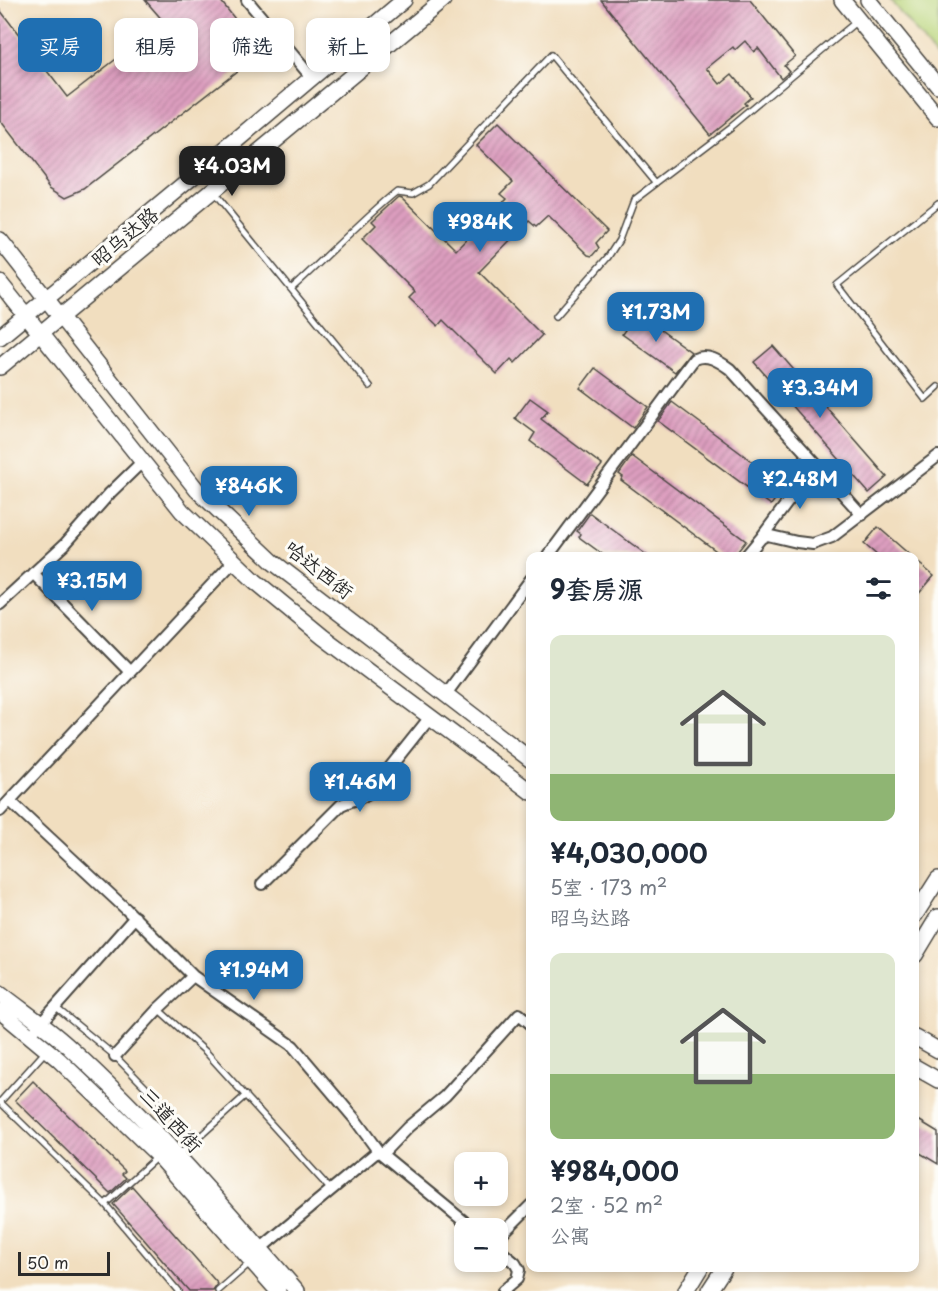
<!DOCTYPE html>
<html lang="zh">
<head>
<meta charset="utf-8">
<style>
  :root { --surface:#fff; --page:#f6f6f7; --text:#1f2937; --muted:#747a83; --accent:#1f6fb2 }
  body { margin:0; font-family:"Playpen Sans","LXGW WenKai TC",sans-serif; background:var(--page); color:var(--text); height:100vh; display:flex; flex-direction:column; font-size:22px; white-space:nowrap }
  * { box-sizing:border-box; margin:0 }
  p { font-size:20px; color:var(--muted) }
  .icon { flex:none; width:33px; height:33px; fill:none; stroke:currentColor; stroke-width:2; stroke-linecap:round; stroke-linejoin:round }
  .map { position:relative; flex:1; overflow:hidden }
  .panel { position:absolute; left:526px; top:552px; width:393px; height:720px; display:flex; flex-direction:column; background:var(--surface); border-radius:12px; box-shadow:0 3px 9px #0003 }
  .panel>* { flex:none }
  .top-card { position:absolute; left:18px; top:18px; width:418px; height:54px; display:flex; gap:12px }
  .fabs { position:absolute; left:454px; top:1152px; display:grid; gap:12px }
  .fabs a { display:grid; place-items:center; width:54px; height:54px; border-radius:12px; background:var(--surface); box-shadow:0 3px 9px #0003; font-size:30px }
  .scale { position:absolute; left:18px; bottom:15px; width:92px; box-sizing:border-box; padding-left:6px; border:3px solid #2b2b2b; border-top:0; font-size:16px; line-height:21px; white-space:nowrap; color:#2b2b2b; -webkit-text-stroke:4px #fdfcf7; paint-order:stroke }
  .price { position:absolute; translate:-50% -51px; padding:0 14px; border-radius:12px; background:var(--accent); color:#fff; font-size:20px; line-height:39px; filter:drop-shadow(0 2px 3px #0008) }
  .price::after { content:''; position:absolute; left:50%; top:36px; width:18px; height:14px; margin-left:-9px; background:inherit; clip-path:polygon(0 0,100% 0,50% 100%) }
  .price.on { background:#222; color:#fff }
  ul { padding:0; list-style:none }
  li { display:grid; align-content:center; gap:12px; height:318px; padding:0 24px }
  li span { display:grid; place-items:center; height:186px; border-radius:12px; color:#555 }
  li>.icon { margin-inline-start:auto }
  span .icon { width:108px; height:108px; fill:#fffc; stroke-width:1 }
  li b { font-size:26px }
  h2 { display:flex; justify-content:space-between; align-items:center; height:72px; padding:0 24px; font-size:26px }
  .tag { padding:0 21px; border-radius:12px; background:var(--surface); box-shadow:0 3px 9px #0003; font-size:21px; line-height:54px }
  .tag.on { background:var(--accent); color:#fff }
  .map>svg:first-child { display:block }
  .green { fill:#bad57b; stroke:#728053; stroke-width:1.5 }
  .building { fill:url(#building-hatch) }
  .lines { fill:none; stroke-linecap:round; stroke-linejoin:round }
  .lane-casing { stroke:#494641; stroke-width:8 }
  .street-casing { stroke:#494641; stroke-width:14 }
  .secondary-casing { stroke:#494641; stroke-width:18 }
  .lane { stroke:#fff; stroke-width:5 }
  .street { stroke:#fff; stroke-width:10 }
  .secondary { stroke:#fff; stroke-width:15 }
  .labels { text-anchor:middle; stroke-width:6; stroke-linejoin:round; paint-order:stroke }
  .street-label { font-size:20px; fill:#2b2b2b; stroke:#fdfcf7 }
</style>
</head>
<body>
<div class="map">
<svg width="938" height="1291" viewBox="0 0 938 1291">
  <defs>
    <pattern id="building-hatch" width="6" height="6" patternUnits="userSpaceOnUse" patternTransform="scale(1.5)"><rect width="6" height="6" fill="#dd9ebf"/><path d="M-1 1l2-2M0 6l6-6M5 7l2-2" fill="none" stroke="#b3819b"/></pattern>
  </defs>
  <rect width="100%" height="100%" fill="#fdfcf7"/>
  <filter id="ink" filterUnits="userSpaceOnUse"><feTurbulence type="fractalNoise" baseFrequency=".0167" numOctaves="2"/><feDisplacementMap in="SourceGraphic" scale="12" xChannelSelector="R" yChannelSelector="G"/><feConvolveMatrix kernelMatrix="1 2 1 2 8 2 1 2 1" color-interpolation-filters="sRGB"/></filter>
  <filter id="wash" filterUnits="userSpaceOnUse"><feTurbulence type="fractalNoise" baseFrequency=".008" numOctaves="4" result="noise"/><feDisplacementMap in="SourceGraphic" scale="24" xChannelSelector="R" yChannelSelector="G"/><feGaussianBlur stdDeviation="1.35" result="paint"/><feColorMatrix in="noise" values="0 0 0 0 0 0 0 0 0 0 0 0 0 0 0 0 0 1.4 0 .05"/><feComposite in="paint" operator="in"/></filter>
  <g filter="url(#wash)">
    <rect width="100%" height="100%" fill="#f1debf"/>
    <path class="green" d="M890 0H938V59Z"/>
    <g id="blocks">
      <path class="building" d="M145 0H220L261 52 85 189 67 197 51 187 0 121V10L67 97 164 22Z
        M601 0H750L795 56 784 65 789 71 781 78 758 48 754 52 745 41 735 50 733 47 707 68 720 84 732 74 751 97 744 103 746 105 710 134Z
        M498 123 607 231 596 243 599 248 592 256 588 255 548 216 536 227 529 221 479 272 542 335 515 363 511 359 497 374 443 320 438 326 409 298 415 292 362 239 376 225 372 221 399 196 402 197 456 250 507 198 501 193 513 181 476 145Z
        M637 313 691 352 675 372 622 334Z
        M773 346 887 477 869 493 754 362Z
        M595 368 648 407 633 428 580 388Z
        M530 398 548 411 541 419 602 465 587 484 530 441 535 433 515 418Z
        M672 402 785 486 771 505 658 421Z
        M632 456 746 541 734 556H723L621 480 623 477 619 474Z
        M590 513 648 556H605L579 537 581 534 577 531Z
        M878 527 911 556H878L864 544Z
        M915 560 934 576 915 598Z
        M33 1081 125 1171 122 1174 126 1178 110 1193 15 1100Z
        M915 1118 938 1132V1164L915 1150Z
        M132 1186 218 1284 213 1291H189L113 1204Z"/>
    </g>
  </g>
  <g filter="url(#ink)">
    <use href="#blocks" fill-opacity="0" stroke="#494641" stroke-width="1.5"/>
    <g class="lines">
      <g class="lane-casing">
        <path id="lane" d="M212 192 370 386
          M938 203 837 285 925 399 938 387
          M291 289C327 257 360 221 397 191L413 193 429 184 551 55 656 182
          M556 316 608 257 619 240 634 200 730 127 857 21
          M55 1007 115 1056 196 1139
          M158 1009 206 1052 331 1190
          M0 1102 105 1204 178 1291
          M0 1102 45 1052
          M178 1156 246 1095
          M105 1204 157 1157
          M218 1291 251 1262"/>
      </g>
      <g class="street-casing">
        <path id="street" d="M247 0 312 78
          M761 538 816 464
          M548 556 694 359C707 353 719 361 730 369L862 515
          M746 556 761 538 767 535 797 542 813 544 832 537 938 456
          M33 573 130 672
          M0 604 65 544 110 493 142 462
          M446 694 531 579
          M10 801 126 909 193 976 293 1046 354 1118 378 1151 472 1228
          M0 811 234 561
          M262 884 341 805C353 799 361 800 371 791L430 717
          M36 1029 135 917
          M115 1056 158 1009 193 976
          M382 1154 408 1127 445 1096 519 1014 531 1024
          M498 1238 531 1205
          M260 1249 378 1151
          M498 1249 515 1263 519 1270 517 1279 503 1291"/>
      </g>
      <g class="secondary-casing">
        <path id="secondary" d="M842 0 938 118
          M868 0 938 86
          M0 240 197 490 273 562 531 760
          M0 283 182 511 255 581 323 637 531 792
          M0 337 238 140 404 0
          M0 367 443 0
          M915 915 938 879
          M915 955 938 917
          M0 993C24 1012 50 1029 72 1050 153 1124 225 1208 297 1291
          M0 1011 58 1059 159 1156 278 1291
          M915 1037 938 1050
          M915 1067 938 1080
          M686 1291 700 1268
          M709 1291 724 1268"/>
      </g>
      <use href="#lane" class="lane"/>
      <use href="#street" class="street"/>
      <use href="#secondary" class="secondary"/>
    </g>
  </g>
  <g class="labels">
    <g class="street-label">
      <text transform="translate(125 237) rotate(-40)" y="7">昭乌达路</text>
      <text transform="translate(319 570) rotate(38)" y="7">哈达西街</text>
      <text transform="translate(171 1120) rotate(47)" y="7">三道西街</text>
    </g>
  </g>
</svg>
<div class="fabs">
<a>+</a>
<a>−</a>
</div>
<div class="scale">50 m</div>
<b class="price on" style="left:232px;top:197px">¥4.03M</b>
<b class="price" style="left:480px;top:253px">¥984K</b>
<b class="price" style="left:656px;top:343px">¥1.73M</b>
<b class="price" style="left:820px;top:419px">¥3.34M</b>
<b class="price" style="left:800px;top:510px">¥2.48M</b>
<b class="price" style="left:249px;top:517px">¥846K</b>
<b class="price" style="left:92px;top:612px">¥3.15M</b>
<b class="price" style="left:360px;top:813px">¥1.46M</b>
<b class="price" style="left:254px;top:1001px">¥1.94M</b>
<div class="top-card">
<a class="tag on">买房</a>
<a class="tag">租房</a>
<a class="tag">筛选</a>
<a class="tag">新上</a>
</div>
<section class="panel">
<h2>9套房源<svg class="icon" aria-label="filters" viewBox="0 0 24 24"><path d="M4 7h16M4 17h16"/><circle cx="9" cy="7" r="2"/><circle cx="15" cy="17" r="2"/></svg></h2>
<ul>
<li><span style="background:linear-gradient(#dfe7d0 75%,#8fb573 0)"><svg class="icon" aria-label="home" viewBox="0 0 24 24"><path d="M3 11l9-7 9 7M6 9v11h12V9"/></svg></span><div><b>¥4,030,000</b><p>5室 · 173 m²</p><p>昭乌达路</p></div></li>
<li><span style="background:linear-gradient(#dfe7d0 65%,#8fb573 0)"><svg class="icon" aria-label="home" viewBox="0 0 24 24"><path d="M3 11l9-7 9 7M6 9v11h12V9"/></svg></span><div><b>¥984,000</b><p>2室 · 52 m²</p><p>公寓</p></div></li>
</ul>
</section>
</div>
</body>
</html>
